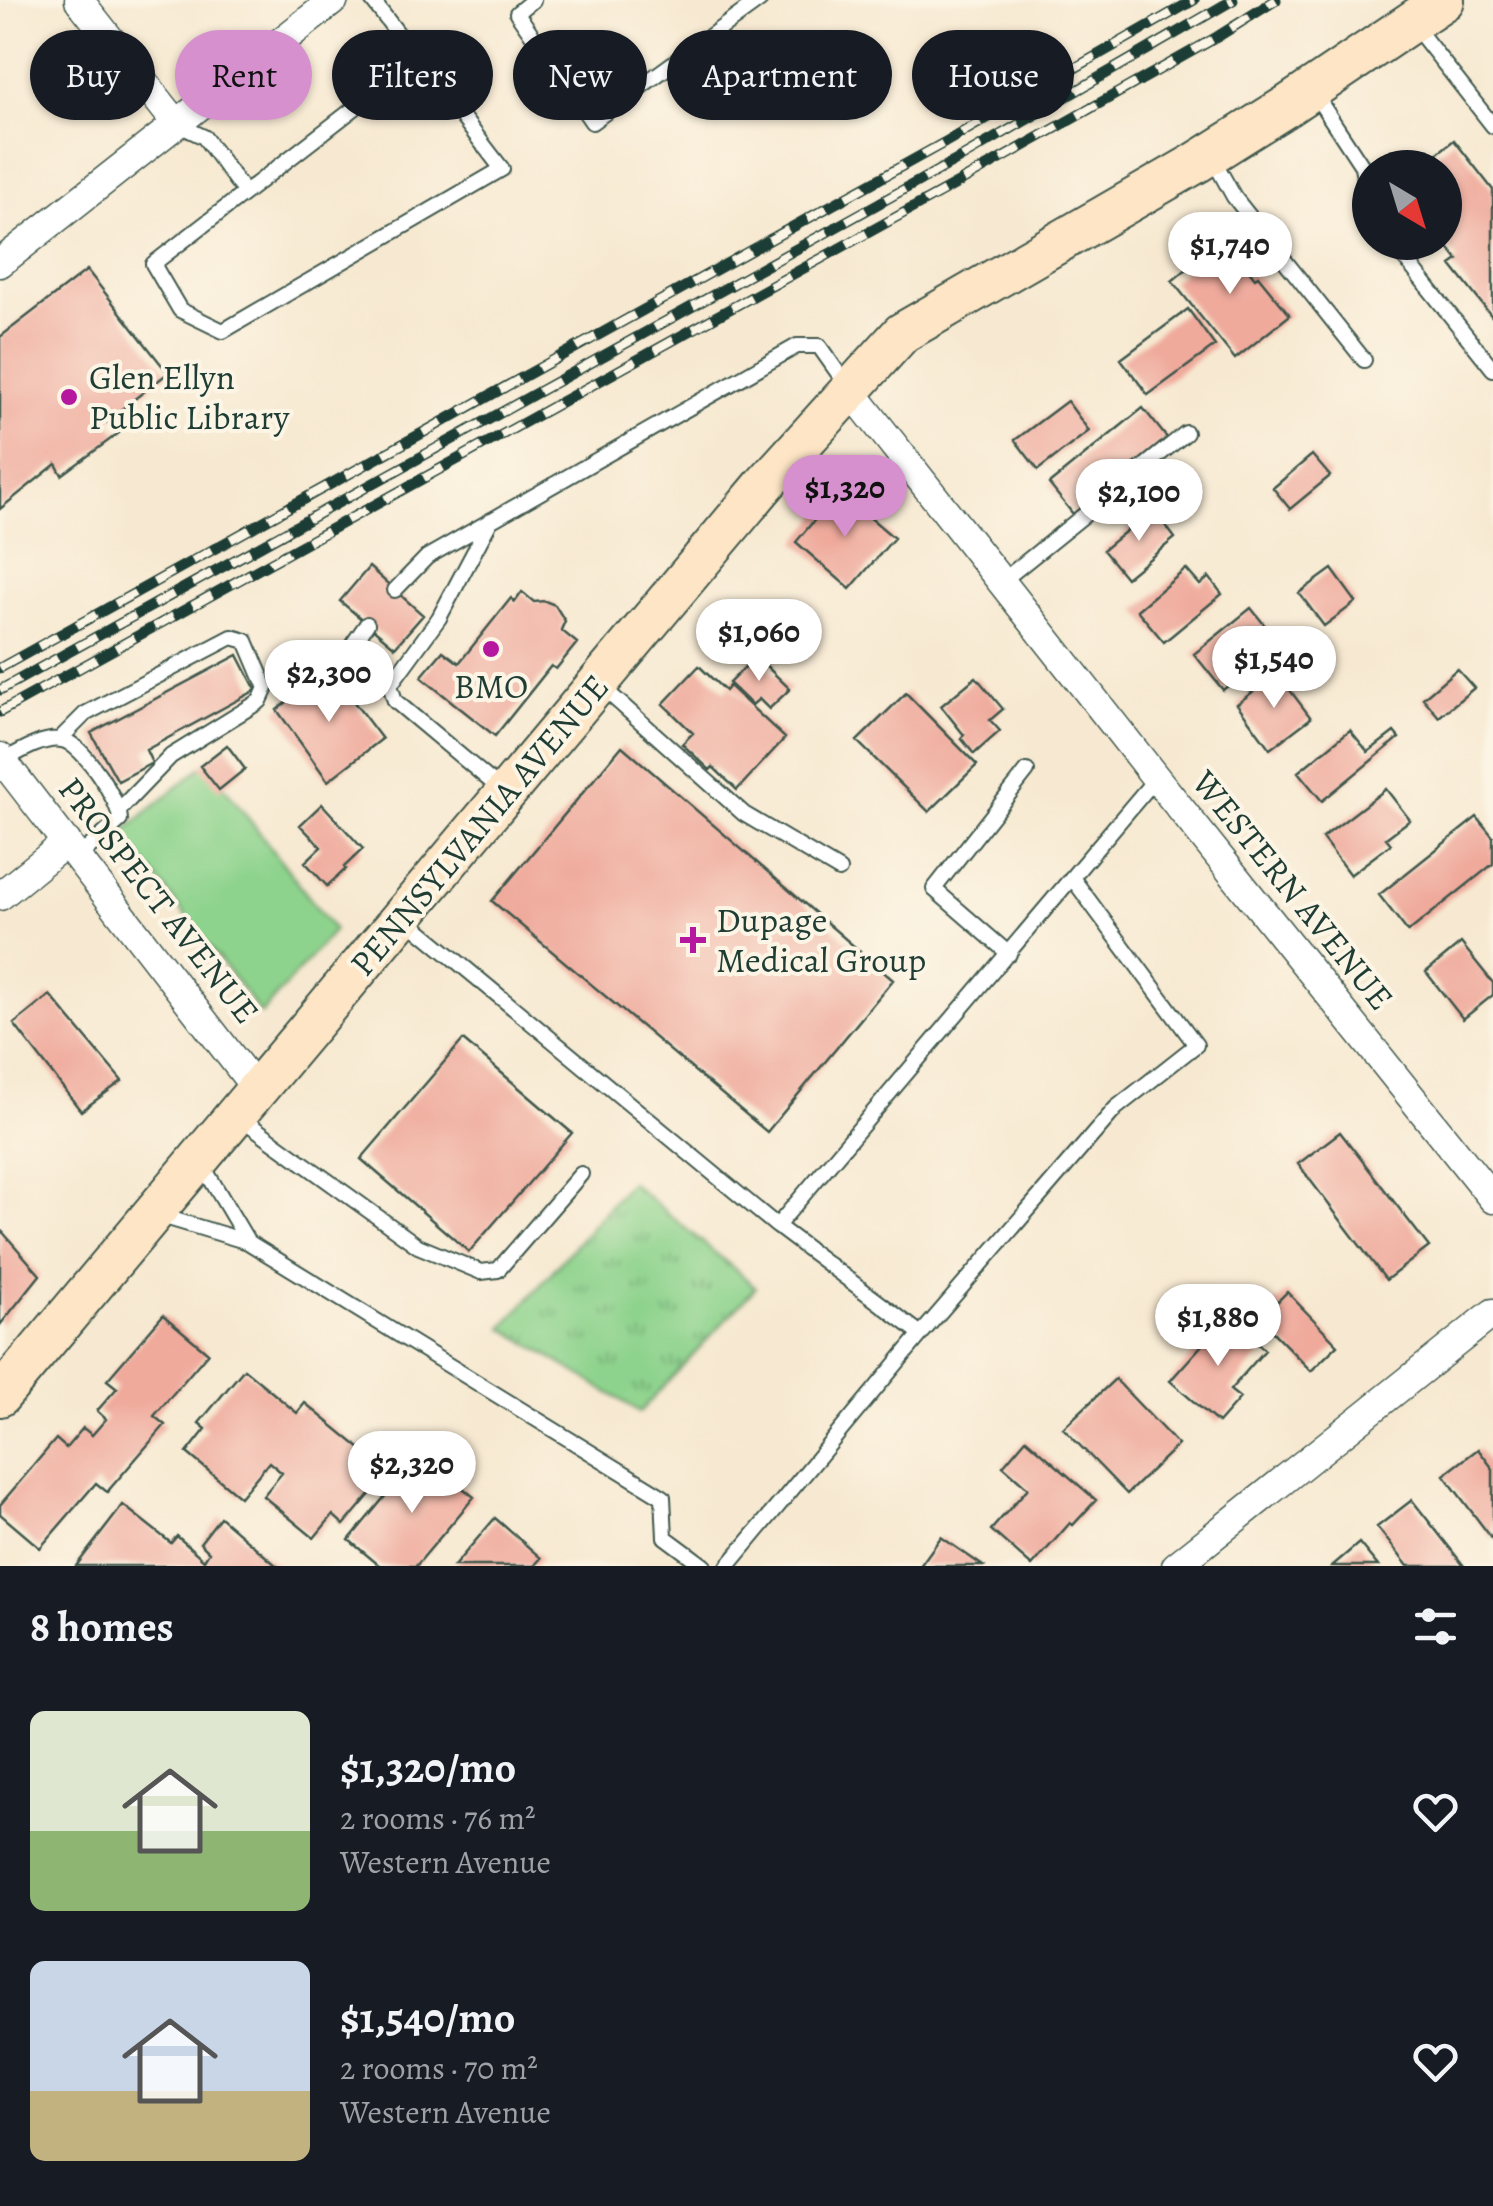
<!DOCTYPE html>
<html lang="en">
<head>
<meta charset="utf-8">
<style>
  :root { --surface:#171b24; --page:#20242c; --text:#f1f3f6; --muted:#9ea1a6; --accent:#d690ce }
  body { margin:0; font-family:Alegreya,serif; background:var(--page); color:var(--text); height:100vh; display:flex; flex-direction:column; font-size:38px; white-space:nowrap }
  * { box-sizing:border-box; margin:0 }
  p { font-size:32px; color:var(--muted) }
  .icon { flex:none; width:55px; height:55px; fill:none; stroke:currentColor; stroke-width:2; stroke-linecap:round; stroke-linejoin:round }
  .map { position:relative; height:1566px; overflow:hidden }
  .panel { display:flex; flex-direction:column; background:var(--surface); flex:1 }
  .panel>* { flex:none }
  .banner { position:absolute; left:30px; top:30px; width:1435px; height:90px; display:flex; gap:20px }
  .needle { width:65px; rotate:142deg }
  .buttons { position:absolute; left:1352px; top:150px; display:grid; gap:20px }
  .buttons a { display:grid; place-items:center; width:110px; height:110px; border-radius:50%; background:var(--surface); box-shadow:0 2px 8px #0004; font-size:50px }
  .price { position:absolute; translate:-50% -85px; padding:0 22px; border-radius:35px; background:#fff; color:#222; font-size:32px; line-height:65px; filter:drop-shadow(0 2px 5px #0008) }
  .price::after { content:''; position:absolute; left:50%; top:60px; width:30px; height:22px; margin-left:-15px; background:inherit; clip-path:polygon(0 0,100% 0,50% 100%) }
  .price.active { background:var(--accent); color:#111 }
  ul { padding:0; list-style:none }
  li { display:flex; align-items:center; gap:30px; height:250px; padding:0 30px }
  li span { display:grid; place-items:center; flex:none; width:280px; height:200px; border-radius:15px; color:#555 }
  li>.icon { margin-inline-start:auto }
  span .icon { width:120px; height:120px; fill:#fffc; stroke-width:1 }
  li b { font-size:42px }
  h2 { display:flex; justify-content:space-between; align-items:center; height:120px; padding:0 30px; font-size:42px }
  .tag { padding:0 35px; border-radius:45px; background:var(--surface); box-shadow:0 2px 8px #0004; font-size:35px; line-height:90px }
  .tag.active { background:var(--accent); color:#111 }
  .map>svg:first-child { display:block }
  .grass { fill:url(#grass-tufts); stroke:#568860; stroke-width:2.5 }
  .park { fill:#8ed38d; stroke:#568860; stroke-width:2.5 }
  .building { fill:#efaa9c }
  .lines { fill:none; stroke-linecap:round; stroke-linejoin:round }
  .lane-casing { stroke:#3f574c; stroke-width:18 }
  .street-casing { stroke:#3f574c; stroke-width:31 }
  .secondary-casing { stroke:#3f574c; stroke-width:44 }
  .lane { stroke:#fff; stroke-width:14 }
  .street { stroke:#fff; stroke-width:28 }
  .secondary { stroke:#fde5c5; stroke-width:40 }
  .rail-casing { stroke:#1f3d34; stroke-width:11 }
  .rail { stroke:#fcf5e5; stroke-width:8; stroke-dasharray:22; stroke-linecap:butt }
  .poi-dot { fill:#b5179e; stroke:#fcf5e5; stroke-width:4 }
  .labels { text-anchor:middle; stroke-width:8; stroke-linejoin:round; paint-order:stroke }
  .poi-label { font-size:35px; fill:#1f3d34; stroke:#fcf5e5; text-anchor:start }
  .street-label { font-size:35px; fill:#1f3d34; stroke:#fcf5e5 }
</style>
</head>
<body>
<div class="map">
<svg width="1493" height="1566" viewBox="0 0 1493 1566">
  <defs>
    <pattern id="grass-tufts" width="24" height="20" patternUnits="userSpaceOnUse" patternTransform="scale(2.5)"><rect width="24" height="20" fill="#8ed38d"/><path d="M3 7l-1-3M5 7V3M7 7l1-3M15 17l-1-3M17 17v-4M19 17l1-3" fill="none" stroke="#73ac74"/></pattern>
  </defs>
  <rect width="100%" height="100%" fill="#fcf5e5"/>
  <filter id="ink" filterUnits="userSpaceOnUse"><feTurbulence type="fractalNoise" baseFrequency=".01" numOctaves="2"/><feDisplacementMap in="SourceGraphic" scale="20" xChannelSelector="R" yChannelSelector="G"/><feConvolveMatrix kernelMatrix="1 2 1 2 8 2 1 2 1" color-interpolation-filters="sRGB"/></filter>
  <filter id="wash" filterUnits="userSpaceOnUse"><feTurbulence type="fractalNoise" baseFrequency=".0048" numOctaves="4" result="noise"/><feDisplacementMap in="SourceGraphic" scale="40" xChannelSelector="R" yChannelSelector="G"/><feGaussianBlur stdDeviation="2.25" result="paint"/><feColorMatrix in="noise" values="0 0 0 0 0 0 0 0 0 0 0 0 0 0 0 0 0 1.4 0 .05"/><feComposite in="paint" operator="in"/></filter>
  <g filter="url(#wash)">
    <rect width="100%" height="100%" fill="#f7e9d1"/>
    <path class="grass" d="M630 1182 756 1287 640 1412 503 1328Z"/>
    <path class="park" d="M206 763 334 930 261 1014 122 833Z"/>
    <g id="blocks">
      <path class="building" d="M1454 140 1493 190V318L1451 265 1458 260 1445 244V168H1419Z
        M1220 233 1229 235 1233 250 1255 278 1258 276 1290 315 1235 359 1172 281 1209 251V240Z
        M87 270 168 373 106 421 119 433 62 475 56 464 0 509V337Z
        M1188 309 1215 346 1148 395 1121 359Z
        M1067 401 1089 431 1038 470 1015 440Z
        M1143 408 1167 438 1073 514 1049 484Z
        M1312 455 1330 476 1290 509 1273 488Z
        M839 491 894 538 850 589 796 542Z
        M1153 509 1175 538 1126 578 1103 550Z
        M369 567 423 615 395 647 340 601Z
        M1186 569 1200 585 1209 577 1222 594 1164 642 1137 610Z
        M1332 569 1356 602 1324 626 1299 593Z
        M522 592 534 602 545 601 555 605 565 621 561 630 577 643 556 669 551 666 495 736 421 677 443 651 459 663 511 598 515 602Z
        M1251 608 1279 643 1223 690 1194 654Z
        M238 655 256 690 146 750 152 763 118 781 91 733Z
        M756 656 790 689 769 709 759 699 752 705 729 683Z
        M699 666 725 691 729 686 785 738 737 790 713 767 710 770 682 744 693 733 663 704Z
        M328 668 382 739 328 781 277 710Z
        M1457 669 1474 688 1439 717 1423 698Z
        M1277 673 1311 718 1270 749 1237 704Z
        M976 677 1003 709 990 720 1000 731 974 754 961 738 964 735 941 706Z
        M906 693 977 765 929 812 857 741Z
        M1350 730 1368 752 1394 732 1399 738 1322 801 1298 772Z
        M227 745 245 769 219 790 200 766Z
        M622 746 893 980 767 1132 492 901Z
        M1386 789 1410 820 1386 838 1391 844 1350 875 1322 838Z
        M322 804 363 849 344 867 346 869 327 886 305 862 321 847 300 825Z
        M1477 817 1493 837V864L1408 932 1379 895Z
        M1461 943 1493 983V995L1463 1019 1426 972Z
        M50 995 122 1081 81 1111 14 1024Z
        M463 1040 572 1133 469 1252 361 1159Z
        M1340 1132 1429 1247 1386 1280 1298 1164Z
        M0 1229 40 1275 0 1325Z
        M1287 1292 1338 1345 1311 1371 1260 1319Z
        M163 1315 208 1353 154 1416 165 1425 107 1492 96 1483 40 1548 0 1514V1505L56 1439 66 1448 83 1428 92 1435 106 1419 97 1411 117 1388 107 1380Z
        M1227 1317 1265 1350 1230 1390 1240 1398 1218 1423 1170 1381Z
        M244 1369 297 1413 305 1403 389 1472 344 1525 333 1515 314 1538 263 1496 282 1473 269 1462 240 1497 187 1453 206 1429 199 1423Z
        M1115 1379 1178 1445 1127 1494 1063 1428Z
        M1026 1439 1096 1500 1073 1525 1070 1523 1032 1566 991 1530 1028 1488 1003 1466Z
        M1478 1449 1493 1469V1540L1444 1475Z
        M420 1454 474 1497 416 1566H380L349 1540Z
        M1412 1500 1464 1566H1408L1377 1527Z
        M123 1505 171 1543 177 1536 204 1560 209 1552 200 1543 220 1517 277 1566H76Z
        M495 1518 541 1558 534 1566H454Z
        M941 1537 983 1566H920Z
        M1359 1543 1378 1566H1332Z"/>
    </g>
  </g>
  <g filter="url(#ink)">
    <use href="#blocks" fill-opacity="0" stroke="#3f574c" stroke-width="2.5"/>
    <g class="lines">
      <g class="lane-casing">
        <path id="lane" d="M372 0 502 169 223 331 180 310 153 264 418 59
          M533 0 517 13 592 122 760 0
          M1413 24 1493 126
          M1312 90 1362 166 1370 215
          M177 124 204 137 245 193
          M1213 159 1234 197 1364 360
          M1392 242 1493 369
          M1001 582 1186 433
          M395 590 427 557 797 346H819L848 387
          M367 624 353 644 390 685 395 701 505 793
          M390 685 439 618 491 520
          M602 687 744 814 839 870
          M60 739 85 714 232 637 246 641 266 688 260 701 171 756 120 809
          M3 761C19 752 43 737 62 740 82 743 120 801 120 820L78 857
          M407 920 777 1226 921 1334
          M1009 954 934 889 1027 771
          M238 1116 418 1246 481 1272 498 1270 581 1174
          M200 1161 248 1242
          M158 1215 248 1242 663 1497 665 1537 704 1566
          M777 1226 1156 778
          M728 1566 921 1334 1116 1108 1196 1045 1073 879"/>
      </g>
      <g class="street-casing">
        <path id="street" d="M79 0 177 124
          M0 263 334 0
          M851 391 1156 778 1493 1199
          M0 757 257 1090
          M0 896 67 842
          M1176 1566 1493 1313"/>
      </g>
      <g class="secondary-casing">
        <path id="secondary" d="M0 1396 765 484 902 333 1196 163 1287 106 1444 0"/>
      </g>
      <use href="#lane" class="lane"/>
      <use href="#street" class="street"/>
      <use href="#secondary" class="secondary"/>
      <g class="rail-casing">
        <path id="rail" d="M0 668 949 140 1194 0
          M0 690 957 160 1233 0
          M0 712 967 178 1217 37 1276 0"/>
      </g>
      <use href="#rail" class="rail"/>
    </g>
  </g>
  <g class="poi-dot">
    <circle cx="69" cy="397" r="10"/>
    <circle cx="491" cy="649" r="10"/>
    <path d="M688 925h10v10h10v10h-10v10h-10v-10h-10v-10h10z"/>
  </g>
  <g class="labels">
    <g class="poi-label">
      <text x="89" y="389">Glen Ellyn<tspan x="89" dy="40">Public Library</tspan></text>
      <text x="491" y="698" text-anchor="middle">BMO</text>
      <text x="716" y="932">Dupage<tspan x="716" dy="40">Medical Group</tspan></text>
    </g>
    <g class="street-label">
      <text transform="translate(479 825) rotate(-50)" y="12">PENNSYLVANIA AVENUE</text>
      <text transform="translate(1293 890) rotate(51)" y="12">WESTERN AVENUE</text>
      <text transform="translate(159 900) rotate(52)" y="12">PROSPECT AVENUE</text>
    </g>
  </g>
</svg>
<div class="buttons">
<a><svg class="needle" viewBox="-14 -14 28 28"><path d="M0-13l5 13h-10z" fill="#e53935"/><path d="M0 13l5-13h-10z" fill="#9ea1a6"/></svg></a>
</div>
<b class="price" style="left:1230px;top:297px">$1,740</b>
<b class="price active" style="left:845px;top:540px">$1,320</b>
<b class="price" style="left:1139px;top:544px">$2,100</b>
<b class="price" style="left:759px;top:684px">$1,060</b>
<b class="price" style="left:1274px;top:711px">$1,540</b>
<b class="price" style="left:329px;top:725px">$2,300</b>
<b class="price" style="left:1218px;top:1369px">$1,880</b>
<b class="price" style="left:412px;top:1516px">$2,320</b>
<div class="banner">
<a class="tag">Buy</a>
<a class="tag active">Rent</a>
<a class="tag">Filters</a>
<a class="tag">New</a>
<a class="tag">Apartment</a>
<a class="tag">House</a>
</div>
</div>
<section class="panel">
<h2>8 homes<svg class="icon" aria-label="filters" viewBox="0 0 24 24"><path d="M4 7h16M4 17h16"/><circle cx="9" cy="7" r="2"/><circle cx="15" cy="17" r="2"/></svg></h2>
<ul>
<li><span style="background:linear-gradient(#dfe7d0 60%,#8fb573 0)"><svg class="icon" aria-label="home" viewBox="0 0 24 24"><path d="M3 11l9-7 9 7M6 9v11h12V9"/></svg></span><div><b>$1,320/mo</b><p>2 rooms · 76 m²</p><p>Western Avenue</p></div><svg class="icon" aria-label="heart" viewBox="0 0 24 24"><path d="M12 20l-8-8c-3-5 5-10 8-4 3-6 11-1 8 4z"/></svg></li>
<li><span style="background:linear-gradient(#c9d6e8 65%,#c2b280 0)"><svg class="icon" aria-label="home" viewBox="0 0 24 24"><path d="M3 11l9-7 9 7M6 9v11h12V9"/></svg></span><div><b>$1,540/mo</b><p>2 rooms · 70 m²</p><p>Western Avenue</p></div><svg class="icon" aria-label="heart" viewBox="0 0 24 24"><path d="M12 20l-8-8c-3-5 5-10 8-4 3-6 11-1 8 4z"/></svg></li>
</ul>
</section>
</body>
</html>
